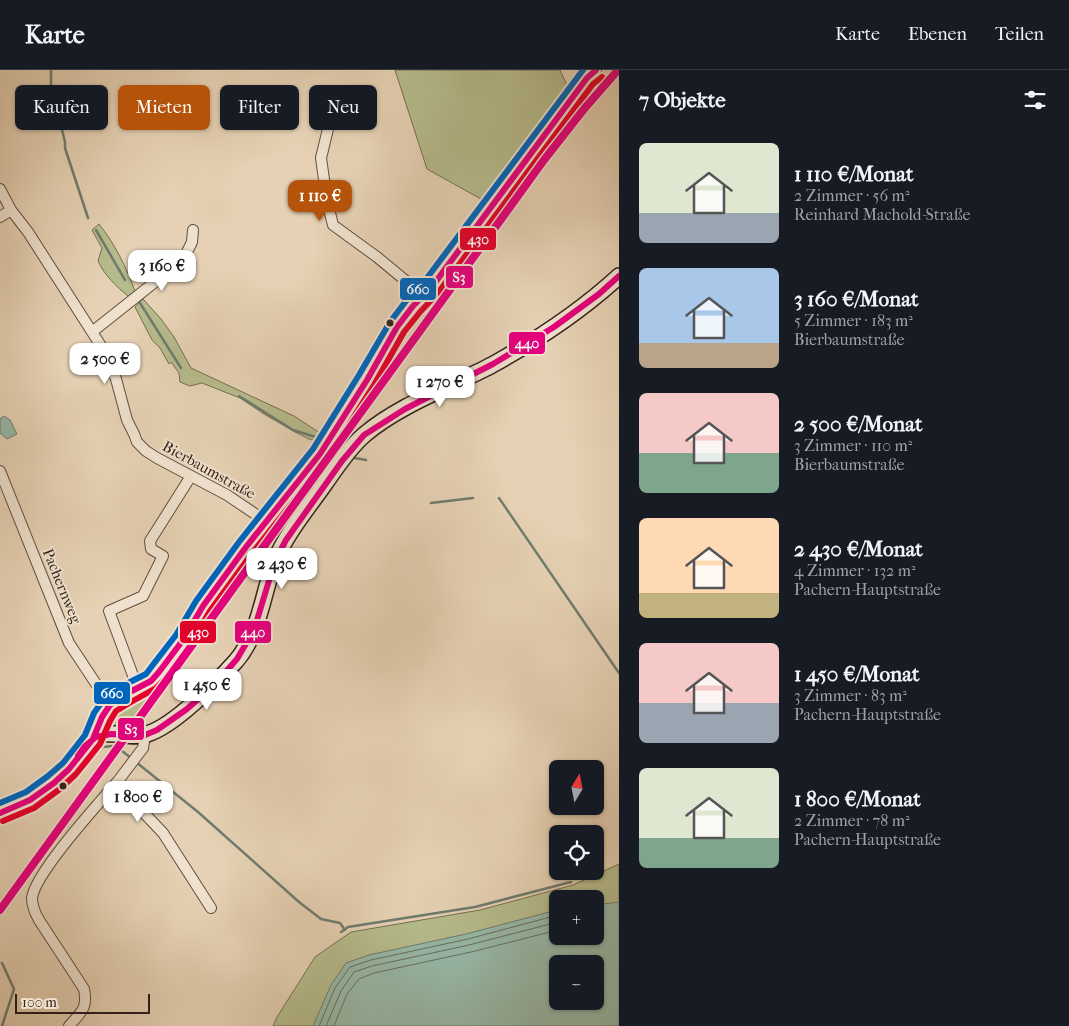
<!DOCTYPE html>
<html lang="de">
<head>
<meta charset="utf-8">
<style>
  :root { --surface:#171b24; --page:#20242c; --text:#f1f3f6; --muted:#9ea1a6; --line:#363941; --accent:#b45309 }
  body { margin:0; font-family:"IM FELL French Canon",serif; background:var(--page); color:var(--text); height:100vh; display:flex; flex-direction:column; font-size:19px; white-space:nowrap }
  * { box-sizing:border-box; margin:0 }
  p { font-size:16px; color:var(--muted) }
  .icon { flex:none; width:28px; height:28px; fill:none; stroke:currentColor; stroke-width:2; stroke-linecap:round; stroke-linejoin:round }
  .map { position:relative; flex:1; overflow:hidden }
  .panel { display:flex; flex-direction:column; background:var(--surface); width:450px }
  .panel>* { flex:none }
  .top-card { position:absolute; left:15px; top:15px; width:475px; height:45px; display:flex; gap:10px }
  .needle { width:32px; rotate:10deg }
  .fabs { position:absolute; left:549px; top:690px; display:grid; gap:10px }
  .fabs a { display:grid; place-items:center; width:55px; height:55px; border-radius:8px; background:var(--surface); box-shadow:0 1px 4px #0004; font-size:25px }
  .scale { position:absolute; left:15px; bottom:12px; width:135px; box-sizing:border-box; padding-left:5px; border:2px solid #342218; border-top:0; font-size:14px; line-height:18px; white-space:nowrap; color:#342218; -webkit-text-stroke:4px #efe1ce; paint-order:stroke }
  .price { position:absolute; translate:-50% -42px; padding:0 11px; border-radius:10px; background:#fff; color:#222; font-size:16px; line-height:32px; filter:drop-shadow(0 1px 2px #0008) }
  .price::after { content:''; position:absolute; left:50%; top:30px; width:15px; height:11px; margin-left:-8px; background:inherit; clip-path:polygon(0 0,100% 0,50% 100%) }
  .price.current { background:var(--accent); color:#fff }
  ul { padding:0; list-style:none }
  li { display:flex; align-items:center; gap:15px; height:125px; padding:0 20px }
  li span { display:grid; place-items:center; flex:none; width:140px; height:100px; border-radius:8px; color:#555 }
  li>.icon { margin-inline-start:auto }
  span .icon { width:60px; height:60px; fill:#fffc; stroke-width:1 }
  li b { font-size:21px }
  h2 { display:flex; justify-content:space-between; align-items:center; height:60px; padding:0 20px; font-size:21px }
  .tag { padding:0 18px; border-radius:8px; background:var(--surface); box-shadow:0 1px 4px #0004; font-size:18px; line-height:45px }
  .tag.current { background:var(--accent); color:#fff }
  header { display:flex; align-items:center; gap:30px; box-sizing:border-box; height:70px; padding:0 25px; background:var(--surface); border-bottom:1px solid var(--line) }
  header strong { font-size:24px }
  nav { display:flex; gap:28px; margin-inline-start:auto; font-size:18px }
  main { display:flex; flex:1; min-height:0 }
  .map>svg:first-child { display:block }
  .green { fill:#b6bb8c; stroke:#756e52; fill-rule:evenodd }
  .water { fill:#97b8a7; stroke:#6f7c6e; fill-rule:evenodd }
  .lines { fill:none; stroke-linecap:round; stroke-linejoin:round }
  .shore { stroke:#666d60; stroke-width:1 }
  .stream { stroke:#6f7c6e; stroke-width:2.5 }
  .minor-casing { stroke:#604e3f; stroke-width:12 }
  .secondary-casing { stroke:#342218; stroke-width:18 }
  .minor { stroke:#efe1ce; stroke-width:10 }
  .secondary { stroke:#efe1ce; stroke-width:15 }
  .bus-1-casing { stroke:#efe1ce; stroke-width:10 }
  .bus-2-casing { stroke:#efe1ce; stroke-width:10 }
  .bus-3-casing { stroke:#efe1ce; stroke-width:10 }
  .bus-1 { stroke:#e5007d; stroke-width:6 }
  .bus-2 { stroke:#e4002b; stroke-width:6 }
  .bus-3 { stroke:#0065bd; stroke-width:6 }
  .rail-1-casing { stroke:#efe1ce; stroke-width:11 }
  .rail-1 { stroke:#e6007e; stroke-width:8 }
  .bus-dot { fill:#342218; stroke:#efe1ce; stroke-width:2 }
  .labels { text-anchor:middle; stroke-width:4; stroke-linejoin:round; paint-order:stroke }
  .street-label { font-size:15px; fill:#342218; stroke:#efe1ce }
  .line-badge { stroke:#efe1ce; stroke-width:2 }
  .badge-label { font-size:14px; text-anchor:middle; font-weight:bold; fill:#fff }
</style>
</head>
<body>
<header>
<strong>Karte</strong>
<nav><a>Karte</a><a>Ebenen</a><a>Teilen</a></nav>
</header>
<main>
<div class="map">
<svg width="619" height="956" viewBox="0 0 619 956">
  <rect width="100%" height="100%" fill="#e6d1b4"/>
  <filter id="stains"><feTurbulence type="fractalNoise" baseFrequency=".004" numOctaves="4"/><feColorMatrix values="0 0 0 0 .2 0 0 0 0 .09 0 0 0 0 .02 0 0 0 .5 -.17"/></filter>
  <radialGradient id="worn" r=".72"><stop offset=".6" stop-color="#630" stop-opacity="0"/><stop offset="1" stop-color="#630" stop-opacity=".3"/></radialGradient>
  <path class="green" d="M395 0H560L574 31 499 139 427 99Z
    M99 154C115 174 126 197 135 221L129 227C116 216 105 206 98 191L102 178 92 160Z
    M143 229 161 249 174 267 191 298 294 346 323 365 319 372 309 369 295 362 264 344 240 328 202 313 190 316 180 312 179 303 171 292 169 294 160 278 152 270 135 237Z
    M166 599 168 600 127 659 106 658 104 654 113 638Z
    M619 794V956H273L277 947 315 887 351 862 480 840 573 815ZM558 829H595V866H558ZM558 894H595V931H558Z"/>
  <path class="water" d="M4 346 10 350 17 364 7 369 0 363V349Z
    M619 832V956H313L331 915 346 893 369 885 466 864 557 840 558 866H595V835ZM558 894H595V931H558Z"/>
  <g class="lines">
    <path class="shore" d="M319 956 335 918 350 897 371 890 468 869 558 845
      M326 956 341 921 354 902 372 896 469 875 558 852
      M334 956 347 924 359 909 374 903 471 882 558 860"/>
    <path class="stream" d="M51 0V16L65 72V78L88 148
      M96 160 125 210
      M140 233 181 298
      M239 326 293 360 319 368
      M355 388 366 390
      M499 428 619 603
      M431 433 473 428
      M94 678 112 676
      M122 681 131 688
      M136 692 198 742 299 832 321 849 340 853 345 860
      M341 862 348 857 475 837 571 812
      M2 893 14 919 2 956"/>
    <g class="minor-casing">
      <path id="minor" d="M335 30 321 88 327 131 333 155 377 187 423 225
        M0 119 11 140 28 162 101 276 116 309 127 350 134 364 137 372 146 381 157 388 227 425 267 452
        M0 147 11 140
        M92 262 170 200 186 184 192 172 193 160
        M0 401 69 573 110 635
        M138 619 109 541 143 526 163 486 151 479 150 471 191 406
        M145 665 143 678 118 711 125 723 163 763 211 838
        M93 669 102 647 110 635 126 624 151 611 167 592 183 570 203 536 246 477 276 441 320 384 367 310 397 257 413 236 431 218 587 8 596 0
        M69 956C81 942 88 939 84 919L39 850C35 843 32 837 32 828 35 803 99 733 118 711"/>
    </g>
    <g class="secondary-casing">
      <path id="secondary" d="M0 743C26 735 49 719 68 699 77 690 82 677 92 669 107 657 130 670 147 664 174 656 217 612 236 591 260 563 262 525 275 491 286 464 307 439 324 415 336 398 348 379 364 365 399 335 452 316 492 295 537 270 581 241 619 206"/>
    </g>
    <use href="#minor" class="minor"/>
    <use href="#secondary" class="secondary"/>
    <g class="bus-1-casing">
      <path id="bus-1" d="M78 686 85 676 96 667 111 664 145 665 157 660 187 639 215 614 237 589 254 560 275 491 286 470 342 391 364 365 405 339 493 294 554 257 599 224 619 206
        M0 743 30 730 54 713 69 699 93 669 102 647 110 635 126 624 151 611 159 602 183 570 203 536 246 477 320 384 367 310 397 257 413 236 431 218 587 8 596 0"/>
    </g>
    <g class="bus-2-casing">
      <path id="bus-2" d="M3 751 34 738 60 719 76 704 100 674 110 651 116 641 131 632 156 618 166 608 190 575 210 541 253 482 327 389 374 315 404 262 420 242 438 223 593 14 602 7"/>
    </g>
    <g class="bus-3-casing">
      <path id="bus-3" d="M0 733 26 722 48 706 63 693 85 665 94 643 104 629 122 616 146 604 152 596 176 565 196 531 239 472 313 379 359 305 390 252 406 231 424 212 583 0"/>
    </g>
    <use href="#bus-1" class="bus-1"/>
    <use href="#bus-2" class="bus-2"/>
    <use href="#bus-3" class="bus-3"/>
    <g class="rail-1-casing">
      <path id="rail-1" d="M0 840 544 90 584 39 618 0"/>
    </g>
    <use href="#rail-1" class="rail-1"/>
  </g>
  <g class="bus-dot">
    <circle cx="390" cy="253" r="4.5"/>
    <circle cx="63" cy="716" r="4.5"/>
  </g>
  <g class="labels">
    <g class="street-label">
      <text transform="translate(209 400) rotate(29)" y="5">Bierbaumstraße</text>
      <text transform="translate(62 516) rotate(68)" y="5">Pachernweg</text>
    </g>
  </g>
  <g class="line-badge">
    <rect x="459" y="157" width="38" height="24" rx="5" fill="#e4002b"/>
    <rect x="445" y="195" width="29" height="24" rx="5" fill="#e6007e"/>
    <rect x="399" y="207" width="38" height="24" rx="5" fill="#0065bd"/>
    <rect x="508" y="261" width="38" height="24" rx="5" fill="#e5007d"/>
    <rect x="179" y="550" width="38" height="24" rx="5" fill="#e4002b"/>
    <rect x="234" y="550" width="38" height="24" rx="5" fill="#e5007d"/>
    <rect x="93" y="611" width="38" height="24" rx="5" fill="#0065bd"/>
    <rect x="117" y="647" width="28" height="24" rx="5" fill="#e6007e"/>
  </g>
  <g class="badge-label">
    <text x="478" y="174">430</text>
    <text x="459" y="212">S3</text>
    <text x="418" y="224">660</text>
    <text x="527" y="278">440</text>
    <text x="198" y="567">430</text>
    <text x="253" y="567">440</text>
    <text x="112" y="628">660</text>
    <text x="131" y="664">S3</text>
  </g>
  <rect width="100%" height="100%" filter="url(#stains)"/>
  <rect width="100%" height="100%" fill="url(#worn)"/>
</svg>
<div class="fabs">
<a><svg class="needle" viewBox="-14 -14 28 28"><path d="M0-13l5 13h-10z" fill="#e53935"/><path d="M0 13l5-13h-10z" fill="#9ea1a6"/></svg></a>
<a><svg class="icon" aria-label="locate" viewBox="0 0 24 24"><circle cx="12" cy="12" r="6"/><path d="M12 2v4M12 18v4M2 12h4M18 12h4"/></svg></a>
<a>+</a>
<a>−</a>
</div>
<div class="scale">100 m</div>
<b class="price current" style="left:320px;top:152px">1 110 €</b>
<b class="price" style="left:162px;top:222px">3 160 €</b>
<b class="price" style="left:105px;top:315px">2 500 €</b>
<b class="price" style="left:440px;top:338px">1 270 €</b>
<b class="price" style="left:282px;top:520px">2 430 €</b>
<b class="price" style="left:207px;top:641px">1 450 €</b>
<b class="price" style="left:138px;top:753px">1 800 €</b>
<div class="top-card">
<a class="tag">Kaufen</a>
<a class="tag current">Mieten</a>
<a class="tag">Filter</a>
<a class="tag">Neu</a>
</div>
</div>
<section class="panel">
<h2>7 Objekte<svg class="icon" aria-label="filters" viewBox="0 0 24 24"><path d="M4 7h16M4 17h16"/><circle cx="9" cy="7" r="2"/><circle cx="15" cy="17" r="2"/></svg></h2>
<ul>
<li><span style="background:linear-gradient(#dfe7d0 70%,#9aa5b1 0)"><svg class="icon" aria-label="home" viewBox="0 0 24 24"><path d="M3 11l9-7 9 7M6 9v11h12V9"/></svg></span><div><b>1 110 €/Monat</b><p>2 Zimmer · 56 m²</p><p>Reinhard Machold-Straße</p></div></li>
<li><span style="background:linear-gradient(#a9c7e8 75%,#b9a48a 0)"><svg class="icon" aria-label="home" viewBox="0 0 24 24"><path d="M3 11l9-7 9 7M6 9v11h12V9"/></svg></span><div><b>3 160 €/Monat</b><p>5 Zimmer · 183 m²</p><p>Bierbaumstraße</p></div></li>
<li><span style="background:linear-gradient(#f6c9c9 60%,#7fa58c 0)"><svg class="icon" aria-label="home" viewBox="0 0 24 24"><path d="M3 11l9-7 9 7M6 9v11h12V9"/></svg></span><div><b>2 500 €/Monat</b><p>3 Zimmer · 110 m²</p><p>Bierbaumstraße</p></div></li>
<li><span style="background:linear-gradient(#ffd9b3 75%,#c2b280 0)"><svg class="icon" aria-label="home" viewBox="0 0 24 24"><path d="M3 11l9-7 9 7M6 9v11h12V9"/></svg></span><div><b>2 430 €/Monat</b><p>4 Zimmer · 132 m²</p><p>Pachern-Hauptstraße</p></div></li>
<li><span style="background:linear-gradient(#f6c9c9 60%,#9aa5b1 0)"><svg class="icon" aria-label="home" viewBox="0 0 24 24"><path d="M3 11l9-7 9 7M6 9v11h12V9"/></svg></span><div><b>1 450 €/Monat</b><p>3 Zimmer · 83 m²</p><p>Pachern-Hauptstraße</p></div></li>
<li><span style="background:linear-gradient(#dfe7d0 70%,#7fa58c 0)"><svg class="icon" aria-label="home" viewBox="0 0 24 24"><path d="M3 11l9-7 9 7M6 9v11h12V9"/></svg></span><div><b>1 800 €/Monat</b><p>2 Zimmer · 78 m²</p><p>Pachern-Hauptstraße</p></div></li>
</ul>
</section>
</main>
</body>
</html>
